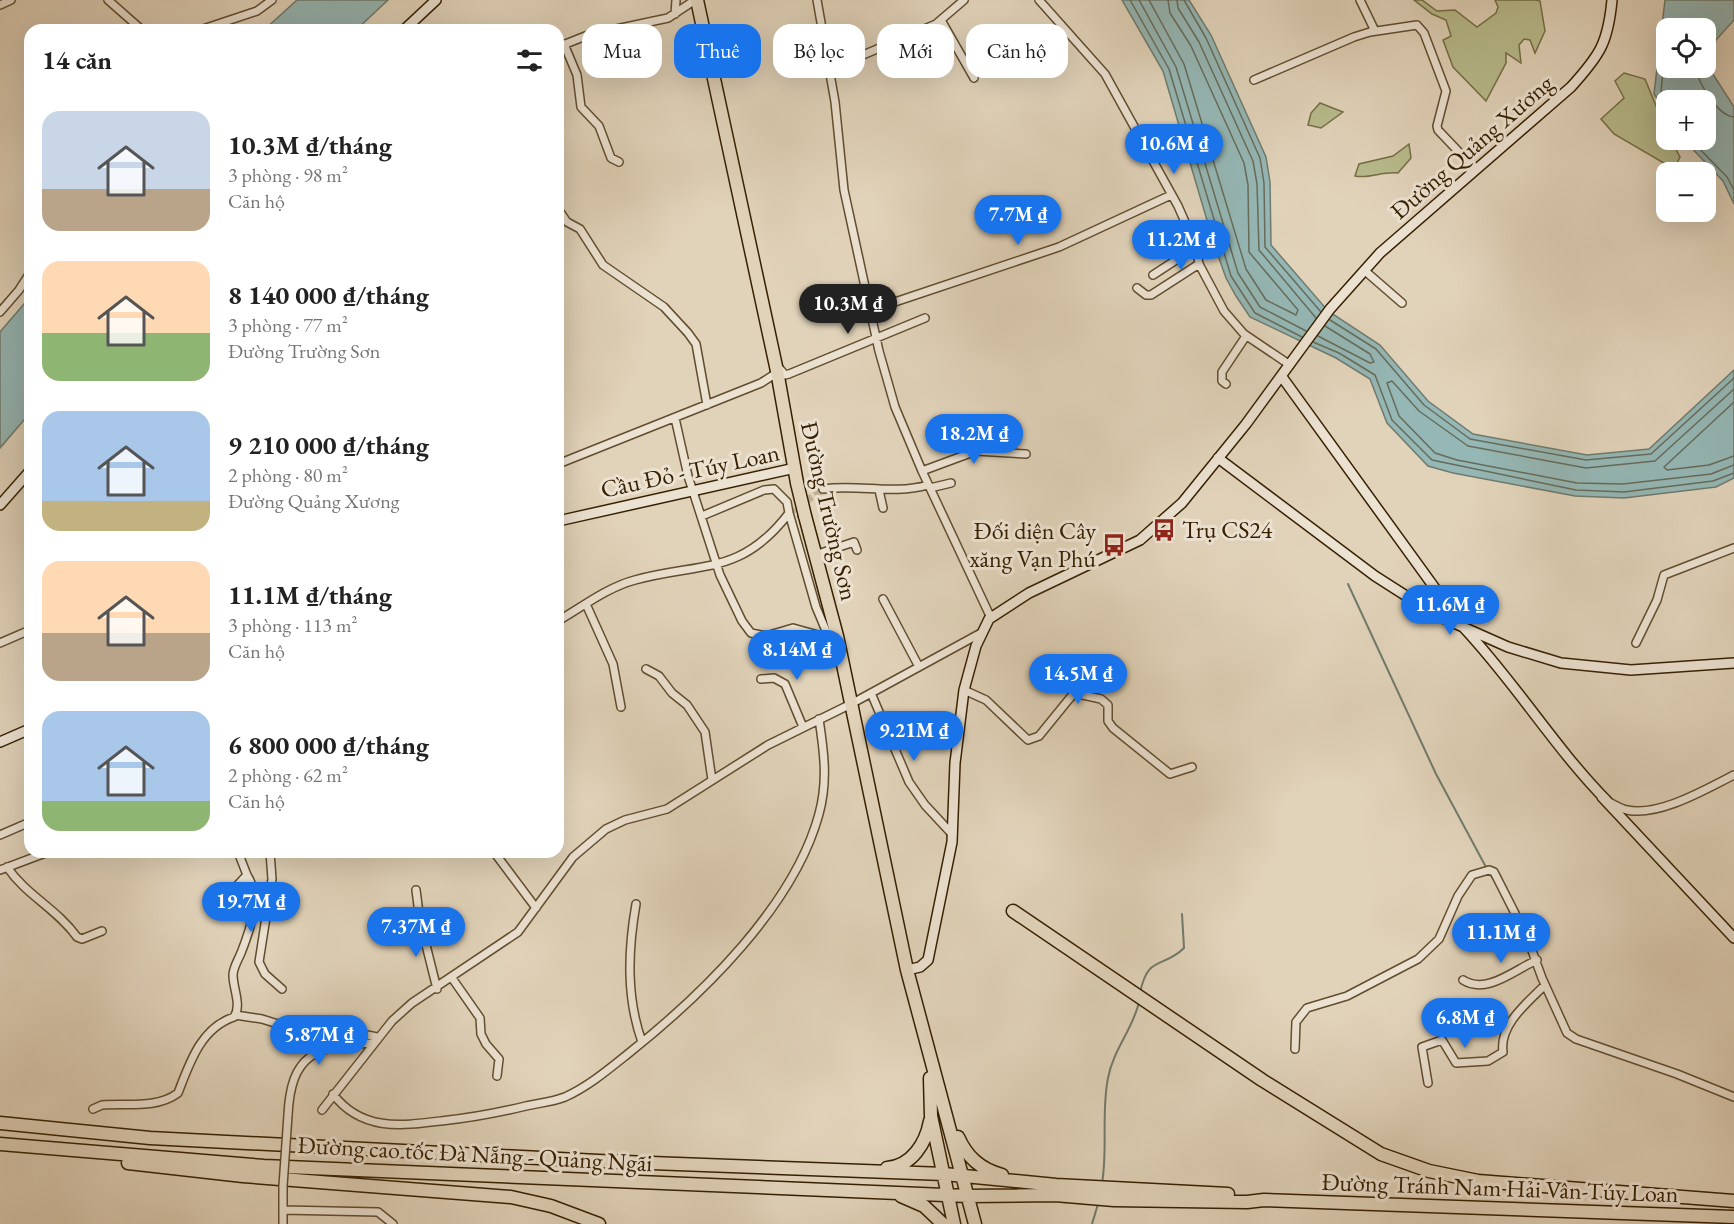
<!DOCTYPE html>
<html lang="vi">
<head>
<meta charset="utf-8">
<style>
  :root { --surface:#fff; --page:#f6f6f6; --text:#222; --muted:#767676; --accent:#1a73e8 }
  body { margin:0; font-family:"EB Garamond",serif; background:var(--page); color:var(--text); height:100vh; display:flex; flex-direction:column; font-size:22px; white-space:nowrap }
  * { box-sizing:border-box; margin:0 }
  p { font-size:20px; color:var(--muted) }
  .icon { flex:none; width:33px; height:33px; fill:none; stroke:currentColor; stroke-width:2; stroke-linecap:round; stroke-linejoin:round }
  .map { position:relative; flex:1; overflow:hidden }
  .sheet { position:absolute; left:24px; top:24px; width:540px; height:834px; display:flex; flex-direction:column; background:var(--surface); border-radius:18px; box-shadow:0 6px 24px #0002 }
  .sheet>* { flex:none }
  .guide { position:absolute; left:582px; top:24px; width:570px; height:54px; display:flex; gap:12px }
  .buttons { position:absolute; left:1656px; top:18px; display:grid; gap:12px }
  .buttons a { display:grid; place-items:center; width:60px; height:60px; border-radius:12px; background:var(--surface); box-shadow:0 6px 24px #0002; font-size:30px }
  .price { position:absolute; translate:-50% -51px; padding:0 14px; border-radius:21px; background:var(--accent); color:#fff; font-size:20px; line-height:39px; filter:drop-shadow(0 2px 3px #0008) }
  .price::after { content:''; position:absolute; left:50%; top:36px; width:18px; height:14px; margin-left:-9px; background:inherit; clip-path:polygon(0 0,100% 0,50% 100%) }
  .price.active { background:#222; color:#fff }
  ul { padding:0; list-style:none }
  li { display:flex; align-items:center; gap:18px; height:150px; padding:0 18px }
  li span { display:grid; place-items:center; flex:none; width:168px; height:120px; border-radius:18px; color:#555 }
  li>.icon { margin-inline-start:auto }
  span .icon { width:72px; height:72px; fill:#fffc; stroke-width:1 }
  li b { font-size:26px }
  h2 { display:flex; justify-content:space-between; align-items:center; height:72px; padding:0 18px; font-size:26px }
  .pill { padding:0 21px; border-radius:18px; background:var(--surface); box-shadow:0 6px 24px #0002; font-size:21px; line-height:54px }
  .pill.active { background:var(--accent); color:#fff }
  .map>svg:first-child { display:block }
  .green { fill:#b7bb8c; stroke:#766e46; stroke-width:1.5 }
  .water { fill:#95b7b5; stroke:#6f7b6d; stroke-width:1.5; fill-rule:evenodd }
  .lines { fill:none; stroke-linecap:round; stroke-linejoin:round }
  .shore { stroke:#666c5a; stroke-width:1.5 }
  .stream { stroke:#6f7b6d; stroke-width:2 }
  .street-tunnel { stroke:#bfaf95; stroke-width:7; stroke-dasharray:7 3.5; stroke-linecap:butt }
  .street-casing { stroke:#614d2e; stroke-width:10 }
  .secondary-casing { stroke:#362000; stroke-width:12 }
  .highway-casing { stroke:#362000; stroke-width:15 }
  .street { stroke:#ece2d2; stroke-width:7 }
  .secondary { stroke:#ece2d2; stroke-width:9 }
  .highway { stroke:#e1d3ba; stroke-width:12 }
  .street-bridge-casing { stroke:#614d2e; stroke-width:10; stroke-linecap:butt }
  .highway-bridge-casing { stroke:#362000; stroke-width:15; stroke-linecap:butt }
  .street-bridge { stroke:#ece2d2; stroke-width:7 }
  .highway-bridge { stroke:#e1d3ba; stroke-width:12 }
  .labels { text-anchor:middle; stroke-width:6; stroke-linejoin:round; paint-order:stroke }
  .street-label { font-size:24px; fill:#362000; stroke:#ece2d2 }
  .poi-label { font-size:24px; fill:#362000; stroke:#ece2d2; text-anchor:start }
</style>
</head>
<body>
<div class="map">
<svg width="1734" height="1224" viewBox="0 0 1734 1224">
  <rect width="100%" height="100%" fill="#e1d3ba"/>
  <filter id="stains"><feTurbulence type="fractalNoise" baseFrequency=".00333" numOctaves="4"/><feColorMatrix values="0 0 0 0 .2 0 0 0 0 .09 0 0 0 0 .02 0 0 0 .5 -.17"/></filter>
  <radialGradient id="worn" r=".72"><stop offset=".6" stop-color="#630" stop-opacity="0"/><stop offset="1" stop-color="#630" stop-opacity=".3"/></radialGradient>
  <path class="green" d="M1414 0H1422L1437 11 1455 10 1477 27 1496 13 1498 7 1495 0H1536L1540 1 1545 31 1535 53 1530 40 1524 39 1519 45 1521 63 1506 53V63L1486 101 1453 67 1443 40 1451 36 1446 20 1432 14Z
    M1624 73 1645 79 1666 130V140H1671L1680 157 1674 169 1614 134 1601 119 1624 98 1615 81Z
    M1320 103 1343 112 1321 128 1308 125 1311 113Z
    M1409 144 1411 158 1398 173C1383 171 1369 179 1355 176L1359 164 1393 156Z"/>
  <path class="water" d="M297 0H388L356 30H264Z
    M1122 0H1189L1211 35 1266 157 1270 182 1271 245 1328 311 1380 345 1428 401 1473 434 1587 455 1649 449 1734 370V478L1716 487 1624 498 1575 496 1453 473 1428 466 1387 423 1370 379 1336 358 1250 317 1236 296 1226 278 1214 244 1163 71Z
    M1665 0H1734V20L1716 40 1709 68 1734 107V204L1723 181 1684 140H1706V100H1666V113L1654 94ZM1706 28V68H1666V28Z
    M30 297V413L0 448V332Z"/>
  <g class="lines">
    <path class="shore" d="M1130 0 1169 69 1231 276 1255 313 1302 337
      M1139 0 1176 67 1238 273 1260 307 1306 331
      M1149 0 1184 64 1246 269 1266 300 1296 315 1298 310 1249 252 1248 185 1244 163 1191 46 1170 13 1168 0
      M1177 0 1178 8 1199 42 1253 161 1257 184 1259 250 1316 318
      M1184 0 1206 38 1260 158 1264 183 1265 247 1321 312
      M1666 42 1661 92 1666 102
      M1696 68C1698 83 1718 116 1734 117
      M1691 140 1727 177 1734 190
      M1330 320 1376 349 1424 405 1470 439 1586 460 1651 454 1734 378
      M1318 336 1370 363 1374 362 1370 354 1325 326
      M1313 342 1339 353 1375 375 1392 420 1432 460 1576 490 1624 492 1713 481 1734 473
      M1734 389 1655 461 1586 468 1468 446 1419 411 1392 381 1387 383 1399 416 1435 453 1457 460 1577 483 1623 484 1711 474 1734 465
      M1734 402 1664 467 1667 470 1709 465 1734 456"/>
    <path class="stream" d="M1348 584 1436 774 1487 869
      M1490 874 1497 884
      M1140 993C1148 954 1163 969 1184 948L1182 914
      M1102 1184C1108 1148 1101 1113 1108 1078 1113 1050 1133 1029 1139 1002
      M1092 1224 1098 1204"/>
    <path class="street-tunnel" d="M789 513 823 489"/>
    <g class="street-casing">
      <path id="street" d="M108 0 142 30
        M817 0 835 102 844 190 879 351 895 407 922 471 991 618
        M1039 0 1105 74 1178 206 1196 247 1199 264 1224 311 1244 334 1290 365
        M1360 0 1375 31
        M0 5 11 0
        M675 14 676 0
        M941 20 974 78
        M200 30 257 11 272 0
        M564 44 577 75 581 107 599 126 611 158 619 162
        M558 47 588 35 668 18 695 0
        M830 69 936 24 964 0
        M1254 80 1354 37 1370 32 1417 25 1424 33 1446 91 1437 126 1438 130 1475 169
        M558 209 567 222 580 229 603 265 664 307 688 333 696 344 707 405
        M1364 270 1402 303
        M1153 275 1196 247
        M1137 288 1146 295H1151L1199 264
        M871 310 1059 247 1171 195
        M0 312 19 290 30 273
        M1226 384 1222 381V372L1246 336
        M675 418 688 476 720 575 742 621 751 633 766 636 793 628 829 638
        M558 464 761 383 781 370 785 375 789 374 925 318
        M922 471 976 451 1026 454
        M930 488 951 483
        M823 489C859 484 893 495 928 485
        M879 490 883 508
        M789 513 816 607 829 638 828 646 832 656 841 655
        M815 555 854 542 857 550
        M883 599 918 665
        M586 604 613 664 621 707
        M558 621C582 607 608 587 635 580 701 562 741 576 789 513L787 502 774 489 764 490 702 516
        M0 643 30 630
        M1636 643 1657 600 1664 575 1734 548
        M646 669 659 676 672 693 687 705 705 732 712 780
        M761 679 774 678 785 684 803 727
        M964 690 986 700 1028 740 1039 736 1074 693 1101 699 1108 705V721L1113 728 1170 774 1192 767
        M871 693 909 782 925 805 952 834
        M1609 802C1615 805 1621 809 1627 810 1659 817 1706 789 1734 775
        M0 835 30 822
        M270 852 272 879 259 962 265 974 282 989
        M494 852 536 908
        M7 867C26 895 57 909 77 937L82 939 102 931
        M0 870 48 852
        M234 889 247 875 238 852
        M636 904C628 950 626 997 642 1042
        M420 921 437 989
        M400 936 408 924 420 921 416 890
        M452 978 480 1018 481 1034 486 1044 499 1059 497 1076
        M1463 980C1487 995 1514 970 1537 960
        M235 1015 262 1019 306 1033 362 1034 377 1037
        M1295 1049 1296 1022 1307 1008 1347 996 1418 959 1439 939 1458 896 1472 875 1489 870 1494 872 1527 937 1542 978 1567 1033 1576 1039 1677 1074 1734 1097
        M1428 1083 1422 1047 1442 1040 1456 1063 1488 1061 1503 1052C1499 1025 1527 1003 1545 985
        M333 1094C361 1131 400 1126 441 1121 470 1118 497 1113 526 1106 539 1103 552 1102 565 1097 589 1086 609 1069 629 1053 702 995 794 906 819 814 828 781 824 752 819 719
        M93 1109 102 1105C126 1103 157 1109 178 1093 190 1062 201 1028 234 1017 242 1005 233 989 233 975 233 968 238 960 241 953 250 930 262 898 247 875
        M322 1110 392 1021 412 1003 518 932 573 857 606 829 625 820 667 809 768 745 851 704 981 633
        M288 1115C291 1054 315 1046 372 1043
        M283 1210 378 1212 393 1224
        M283 1224V1186"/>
    </g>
    <g class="secondary-casing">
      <path id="secondary" d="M404 30 436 0
        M1282 377 1463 627C1515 682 1554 747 1607 801
        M1218 458 1375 576 1436 615 1508 647 1561 663 1631 670 1734 663
        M0 505 30 471
        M558 521 795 468
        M0 742 30 729
        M1602 797 1734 938
        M907 970 920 967 928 960 952 842 955 763 964 690 976 646 989 619 1029 593 1140 540 1182 503 1246 424 1330 309 1380 253 1571 87C1600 55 1608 43 1612 0"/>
    </g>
    <g class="highway-casing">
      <path id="highway" d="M697 0 777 371 797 483
        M805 516 837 636 907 970 975 1224
        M1013 911 1262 1080 1381 1154 1429 1171 1478 1181 1734 1201
        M930 1078 931 1116 954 1224
        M0 1123 150 1138 598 1161 944 1174 1056 1185 1228 1194
        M958 1137C967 1157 980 1169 1002 1175
        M0 1144 264 1166 968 1196 1055 1195 1114 1200 1247 1202 1264 1200 1734 1217
        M128 1163 243 1176 511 1197 551 1206 599 1224
        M887 1168C912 1166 926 1143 930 1121
        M901 1196 924 1206 943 1224"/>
    </g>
    <use href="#street" class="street"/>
    <use href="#secondary" class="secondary"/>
    <use href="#highway" class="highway"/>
    <g class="street-bridge-casing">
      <path id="street-bridge" d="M283 1186 288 1115"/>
    </g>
    <g class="highway-bridge-casing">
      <path id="highway-bridge" d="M797 483 805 516"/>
    </g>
    <use href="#street-bridge" class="street-bridge"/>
    <use href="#highway-bridge" class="highway-bridge"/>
  </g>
  <defs>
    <g id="bus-bare" transform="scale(1.8)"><path d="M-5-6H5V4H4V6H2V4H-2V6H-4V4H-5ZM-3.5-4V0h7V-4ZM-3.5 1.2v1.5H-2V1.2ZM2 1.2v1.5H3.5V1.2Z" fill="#8f2418" stroke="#ece2d2" stroke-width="2.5" paint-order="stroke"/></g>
  </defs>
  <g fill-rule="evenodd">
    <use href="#bus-bare" x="1164" y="530"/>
    <use href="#bus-bare" x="1114" y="545"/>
  </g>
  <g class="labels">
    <g class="street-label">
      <text transform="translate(1472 147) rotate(-41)" y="8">Đường Quảng Xương</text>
      <text transform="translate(690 471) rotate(-12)" y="8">Cầu Đỏ - Túy Loan</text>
      <text transform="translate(829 511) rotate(77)" y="8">Đường Trường Sơn</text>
      <text transform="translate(475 1154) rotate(3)" y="8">Đường cao tốc Đà Nẵng - Quảng Ngãi</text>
      <text transform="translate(1500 1188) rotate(2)" y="8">Đường Tránh Nam Hải Vân-Túy Loan</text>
    </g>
    <g class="poi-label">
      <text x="1182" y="538">Trụ CS24</text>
      <text x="1096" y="539" text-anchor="end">Đối diện Cây<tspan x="1096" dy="28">xăng Vạn Phú</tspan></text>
    </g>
  </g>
  <rect width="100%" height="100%" filter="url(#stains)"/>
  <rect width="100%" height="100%" fill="url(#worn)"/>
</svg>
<div class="buttons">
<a><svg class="icon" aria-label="locate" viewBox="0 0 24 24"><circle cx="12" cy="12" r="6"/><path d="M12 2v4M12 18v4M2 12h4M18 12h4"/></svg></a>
<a>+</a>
<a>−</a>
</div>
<b class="price" style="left:1174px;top:175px">10.6M ₫</b>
<b class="price" style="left:1018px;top:246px">7.7M ₫</b>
<b class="price" style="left:1181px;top:271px">11.2M ₫</b>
<b class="price active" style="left:848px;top:335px">10.3M ₫</b>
<b class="price" style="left:974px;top:465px">18.2M ₫</b>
<b class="price" style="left:1450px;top:636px">11.6M ₫</b>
<b class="price" style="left:797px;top:681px">8.14M ₫</b>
<b class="price" style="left:1078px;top:705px">14.5M ₫</b>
<b class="price" style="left:914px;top:762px">9.21M ₫</b>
<b class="price" style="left:251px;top:933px">19.7M ₫</b>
<b class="price" style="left:416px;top:958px">7.37M ₫</b>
<b class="price" style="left:1501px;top:964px">11.1M ₫</b>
<b class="price" style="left:1465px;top:1049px">6.8M ₫</b>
<b class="price" style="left:319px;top:1066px">5.87M ₫</b>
<div class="guide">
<a class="pill">Mua</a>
<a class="pill active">Thuê</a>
<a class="pill">Bộ lọc</a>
<a class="pill">Mới</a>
<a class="pill">Căn hộ</a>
</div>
<section class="sheet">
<h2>14 căn<svg class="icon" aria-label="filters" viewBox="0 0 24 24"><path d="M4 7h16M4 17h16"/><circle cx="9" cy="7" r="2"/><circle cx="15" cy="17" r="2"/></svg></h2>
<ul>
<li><span style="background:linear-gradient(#c9d6e8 65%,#b9a48a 0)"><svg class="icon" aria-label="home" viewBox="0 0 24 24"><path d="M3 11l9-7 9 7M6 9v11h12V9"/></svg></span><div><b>10.3M ₫/tháng</b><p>3 phòng · 98 m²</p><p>Căn hộ</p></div></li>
<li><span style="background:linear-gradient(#ffd9b3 60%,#8fb573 0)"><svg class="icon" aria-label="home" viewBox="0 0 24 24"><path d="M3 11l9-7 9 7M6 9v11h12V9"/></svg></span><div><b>8 140 000 ₫/tháng</b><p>3 phòng · 77 m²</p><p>Đường Trường Sơn</p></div></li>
<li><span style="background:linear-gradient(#a9c7e8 75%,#c2b280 0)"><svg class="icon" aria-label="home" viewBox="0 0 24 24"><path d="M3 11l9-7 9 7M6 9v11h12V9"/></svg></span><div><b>9 210 000 ₫/tháng</b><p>2 phòng · 80 m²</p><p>Đường Quảng Xương</p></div></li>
<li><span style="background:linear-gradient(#ffd9b3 60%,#b9a48a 0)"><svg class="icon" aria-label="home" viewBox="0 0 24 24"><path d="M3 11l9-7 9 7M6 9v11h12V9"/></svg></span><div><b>11.1M ₫/tháng</b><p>3 phòng · 113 m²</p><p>Căn hộ</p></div></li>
<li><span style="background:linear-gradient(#a9c7e8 75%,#8fb573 0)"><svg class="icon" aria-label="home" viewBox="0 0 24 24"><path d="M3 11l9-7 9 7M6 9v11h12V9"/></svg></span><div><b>6 800 000 ₫/tháng</b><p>2 phòng · 62 m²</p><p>Căn hộ</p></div></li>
</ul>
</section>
</div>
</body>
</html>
